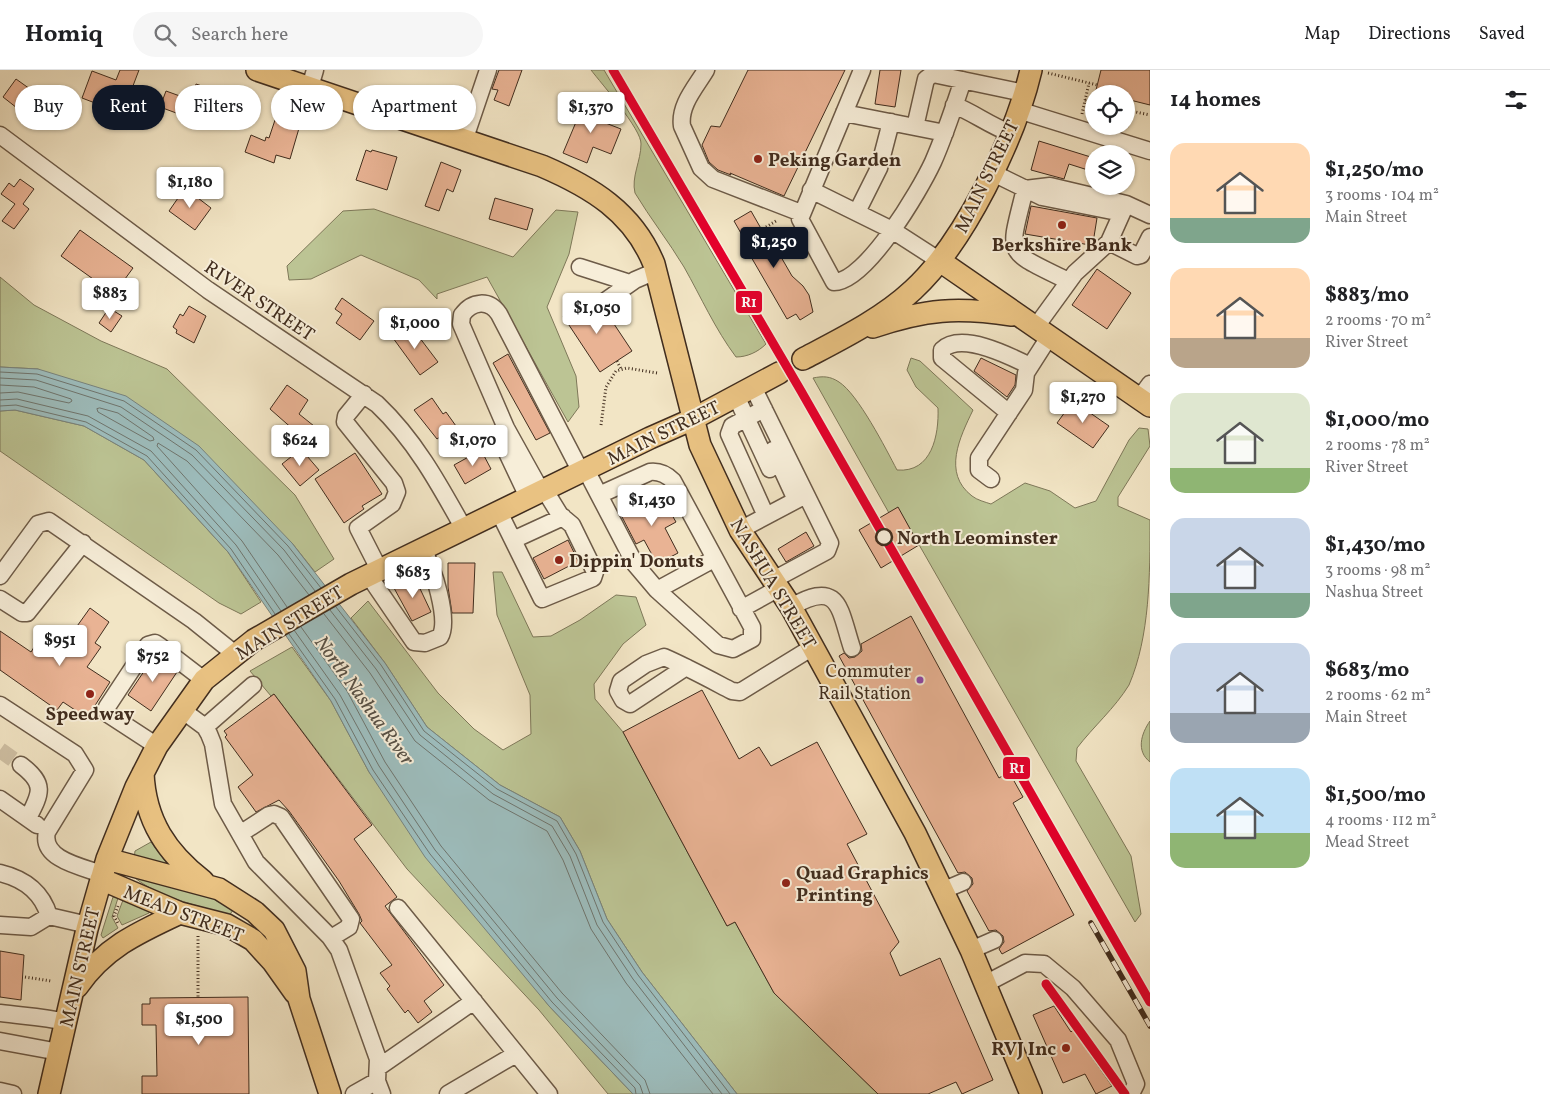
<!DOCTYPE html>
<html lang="en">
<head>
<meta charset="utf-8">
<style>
  :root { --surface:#fff; --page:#f6f6f6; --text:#202124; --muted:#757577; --line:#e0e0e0; --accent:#111827 }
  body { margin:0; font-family:Vollkorn,serif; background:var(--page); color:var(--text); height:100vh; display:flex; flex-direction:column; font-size:19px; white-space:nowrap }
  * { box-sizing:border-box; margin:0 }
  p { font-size:16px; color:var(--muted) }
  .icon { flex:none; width:28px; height:28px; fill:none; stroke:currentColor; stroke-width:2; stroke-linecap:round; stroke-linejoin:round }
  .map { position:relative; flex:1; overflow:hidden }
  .drawer { display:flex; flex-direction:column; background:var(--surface); width:400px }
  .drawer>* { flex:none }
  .banner { position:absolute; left:15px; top:15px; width:475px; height:45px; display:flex; gap:10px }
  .controls { position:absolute; left:1085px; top:15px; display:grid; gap:10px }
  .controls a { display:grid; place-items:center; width:50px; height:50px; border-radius:50%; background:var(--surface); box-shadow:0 1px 4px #0004; font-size:25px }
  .price { position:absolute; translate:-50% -42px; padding:0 11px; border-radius:5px; background:#fff; color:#222; font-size:16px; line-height:32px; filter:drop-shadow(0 1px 2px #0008) }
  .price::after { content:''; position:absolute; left:50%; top:30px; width:15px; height:11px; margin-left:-8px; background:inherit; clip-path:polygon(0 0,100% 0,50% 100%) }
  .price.selected { background:var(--accent); color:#fff }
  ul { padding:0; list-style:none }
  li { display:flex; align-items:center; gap:15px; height:125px; padding:0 20px }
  li span { display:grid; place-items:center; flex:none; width:140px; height:100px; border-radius:15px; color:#555 }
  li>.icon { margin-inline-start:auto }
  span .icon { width:60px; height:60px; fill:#fffc; stroke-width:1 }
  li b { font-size:21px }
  h2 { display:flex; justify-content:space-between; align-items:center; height:60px; padding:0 20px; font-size:21px }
  .chip { padding:0 18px; border-radius:22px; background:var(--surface); box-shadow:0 1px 4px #0004; font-size:18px; line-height:45px }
  .chip.selected { background:var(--accent); color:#fff }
  header { display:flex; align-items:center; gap:30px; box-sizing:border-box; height:70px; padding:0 25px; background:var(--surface); border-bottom:1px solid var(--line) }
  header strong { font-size:24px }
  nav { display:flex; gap:28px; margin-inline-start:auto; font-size:18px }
  .search { width:350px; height:45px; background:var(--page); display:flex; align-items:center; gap:12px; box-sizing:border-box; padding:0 18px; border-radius:28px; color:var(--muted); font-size:19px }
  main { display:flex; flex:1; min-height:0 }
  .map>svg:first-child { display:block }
  .green { fill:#bcc494; stroke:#7e7859 }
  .water { fill:#9dbdbd; stroke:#78837d }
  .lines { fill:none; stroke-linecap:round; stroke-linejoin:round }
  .shore { stroke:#6f756e; stroke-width:1 }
  .building { fill:#e9b394; stroke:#412d1e }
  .minor-tunnel { stroke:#cfc0a4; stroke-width:16; stroke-dasharray:16 8; stroke-linecap:butt }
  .minor-casing { stroke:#6d5b48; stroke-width:19 }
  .major-casing { stroke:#412d1e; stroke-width:24 }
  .path { stroke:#412d1e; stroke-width:3; stroke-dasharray:1 2.5; stroke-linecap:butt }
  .minor { stroke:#f7eed9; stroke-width:16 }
  .major { stroke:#e9c282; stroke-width:21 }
  .rail-casing { stroke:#412d1e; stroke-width:5.5 }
  .rail { stroke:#f7eed9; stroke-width:4; stroke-dasharray:11; stroke-linecap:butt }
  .rail-1-casing { stroke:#f7eed9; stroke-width:12 }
  .rail-1 { stroke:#e4002b; stroke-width:9 }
  .poi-dot { fill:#8f2418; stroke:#f7eed9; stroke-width:2 }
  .stop-dot { fill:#f7eed9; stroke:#412d1e; stroke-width:2.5 }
  .bus-dot { fill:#8e44ad; stroke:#f7eed9; stroke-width:2 }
  .labels { text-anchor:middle; stroke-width:4; stroke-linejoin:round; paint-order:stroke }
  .bus-label { font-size:18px; fill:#412d1e; stroke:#f7eed9; text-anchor:end }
  .poi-label { font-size:19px; font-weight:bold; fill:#412d1e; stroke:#f7eed9; text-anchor:start }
  .street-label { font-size:19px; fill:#412d1e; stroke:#f7eed9 }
  .stop-label { font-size:19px; font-weight:bold; fill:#412d1e; stroke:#f7eed9; text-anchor:start }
  .water-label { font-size:20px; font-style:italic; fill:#585146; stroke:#f7eed9 }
  .line-badge { stroke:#f7eed9; stroke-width:2 }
  .badge-label { font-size:14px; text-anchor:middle; font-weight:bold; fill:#fff }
</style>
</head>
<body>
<header>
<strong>Homiq</strong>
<div class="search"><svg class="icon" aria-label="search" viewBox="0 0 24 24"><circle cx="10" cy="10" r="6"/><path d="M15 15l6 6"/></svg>Search here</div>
<nav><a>Map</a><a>Directions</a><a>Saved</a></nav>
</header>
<main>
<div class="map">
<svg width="1150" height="1024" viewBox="0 0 1150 1024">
  <rect width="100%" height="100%" fill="#f2e5c5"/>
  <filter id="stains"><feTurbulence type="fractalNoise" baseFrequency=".004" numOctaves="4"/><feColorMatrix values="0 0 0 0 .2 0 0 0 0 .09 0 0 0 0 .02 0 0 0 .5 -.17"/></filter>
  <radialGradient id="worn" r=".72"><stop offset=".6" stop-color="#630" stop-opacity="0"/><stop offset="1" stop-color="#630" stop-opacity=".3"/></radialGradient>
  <path class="green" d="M591 0H604L766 274C758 282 747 287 736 287 715 259 701 227 684 197 669 172 650 148 635 123 631 107 641 91 641 74 642 60 601 13 591 0Z
    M374 139 513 187 556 140 578 142 569 184 547 237 576 306 579 337 568 352 487 207 437 224V229L419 210 361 185 311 209 289 210 287 196 343 141Z
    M0 207 34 235 101 271 167 299 295 425 334 489 315 502 292 473 38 299 0 297Z
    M911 288 920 291 973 340C960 367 942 403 972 426 977 430 985 432 991 434L1025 413 1050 421 1075 438 1096 431 1129 370 1139 358 1148 359 1150 376 1118 427V436L1150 450C1150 505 1150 566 1129 615 1115 638 1093 657 1077 678L1076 691 1131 786 1141 844 1135 852 898 438 889 443 813 308C823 306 830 306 839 312 858 324 886 379 897 400 932 403 939 365 938 338L916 317 907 300Z
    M15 340 84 356 144 390 228 482 261 532 241 544 219 533 0 381V341Z
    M493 502H502L533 567 551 566 580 550 616 525 636 527 646 555 623 574 594 614 595 629 623 662 727 856 735 852 774 923 878 1024H737L642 902 607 849 580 781 560 747 500 715 427 657 385 593 351 548 368 531 438 623 474 659 503 680 531 664 530 625 497 545Z
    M292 577 331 631 369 702 549 936 633 1024H608L539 940 407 799 274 624 271 626 250 601Z
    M1150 651V692C1136 681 1141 664 1150 651Z
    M151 772 168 795 134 789 135 781Z
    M135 808 208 826 233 840 229 846C197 834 163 830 135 808Z
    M113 827 118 828 112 847 118 858 103 868 101 865Z
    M123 830 150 841 149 843 122 855 117 846Z"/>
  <path class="water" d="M0 297 38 299 126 326 199 376 292 473 385 593 427 657 500 715 560 747 580 781 607 849 642 902 737 1024H633L549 936 425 787 369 702 331 631 228 482 144 390 84 356 15 340 0 341Z"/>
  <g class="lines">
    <path class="shore" d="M0 302 37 304 124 331 196 380 288 476 321 518
      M0 308 36 310 121 337 192 385 284 480 315 521
      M0 315 34 317 71 329 72 331 69 333 18 322 0 323
      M0 330 17 329 88 346 151 381 236 475 281 541
      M0 336 16 335 86 352 147 386 231 479 275 544
      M100 338 118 343 153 367 154 370 150 371 98 342 97 339Z
      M287 537 242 471 157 376 158 373 187 391 278 485 309 525
      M336 537 381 595 424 661 497 719 557 751 576 784 603 852 638 905 730 1024
      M330 540 376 599 420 665 493 724 552 756 570 786 597 855 633 909 722 1024
      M324 544 370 603 415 671 489 730 547 761 563 790 591 859 626 913 713 1024
      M301 557 347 621 385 692 441 776 562 923 645 1010 650 1024
      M294 560 340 625 379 696 435 780 557 928 640 1015 643 1024
      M289 564 335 629 373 700 430 784 552 932 635 1018 636 1024"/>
  </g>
  <path class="building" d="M120 0H139L128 29 121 27 116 41 82 28 92 1 116 10Z
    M499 0H522L509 36 494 30 498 20 492 19Z
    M748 0H845L784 126 730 103 731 105 718 100 709 92 702 75 711 56 720 57Z
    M880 0H901L895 37 875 34Z
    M1101 0H1150V35L1126 29V24H1095Z
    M16 9 30 19 17 38 3 27Z
    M196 14 217 21 208 47 189 41 187 47 160 37 166 21 191 30Z
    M584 33 607 43 603 52 621 59 611 84 593 77 587 93 563 83Z
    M278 41 302 48 290 89 276 85 274 93 245 82 251 65 265 71 266 67 269 68Z
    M1039 71 1094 88 1091 101 1069 94 1064 109 1031 100Z
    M366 80 371 82 372 80 397 87 387 120 356 110Z
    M441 92 461 100 453 122 447 119 439 141 425 136Z
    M20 109 34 119 23 134 29 139 14 159 2 151 15 134 1 124 9 113 14 117Z
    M185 118 211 138 195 160 169 141Z
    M495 128 533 139 527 160 489 149Z
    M1031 136 1097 148 1093 173 1090 175 1025 164Z
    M751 141 763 162 766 161 792 206 803 216 809 225 813 242 800 250 796 244 787 249 743 173 746 172 734 151Z
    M80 160 133 198 114 224 61 186Z
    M1097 199 1131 223 1107 259 1072 235Z
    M595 225 592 230 593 239 597 243 606 242 632 281 600 302 563 246Z
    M342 228 374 251 360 270 336 253 342 244 335 239Z
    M189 236 206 246 194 273 176 263 177 260 173 257 180 244 183 246Z
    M109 238 122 246 111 262 99 253Z
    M410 255 438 292 420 305 393 268Z
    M508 284 550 363 536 370 493 293Z
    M981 288 1016 305 1015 315 1007 327 974 301Z
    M287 315 308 330 299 344 314 356 303 368 270 339Z
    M432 328 443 344 446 342 456 356 437 369 414 340Z
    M1073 331 1109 356 1093 378 1057 353Z
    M301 379 319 400 300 416 282 394Z
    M481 380 491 399 465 414 454 395Z
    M355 383 382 424 362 436 364 439 344 453 315 409Z
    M660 424 676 452 665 458 678 483 657 494 644 470 636 474 621 445Z
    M898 437 919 475 881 498 859 460Z
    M806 462 814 476 786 492 778 479Z
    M568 470 580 495 573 499 571 495 544 509 533 488Z
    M448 493H475L473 543H452L448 517Z
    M415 508 431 542 412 551 394 518Z
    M90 538 109 552 95 573 101 577 87 597 110 612 87 648 63 632 57 640 0 600V561L31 582 36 574 55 587Z
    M911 546 999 708 1009 702 1023 727 1013 733 1074 845 1002 884 999 879 1004 872 1003 866 996 860 989 861 967 821 973 814 972 808 965 802 958 803 839 586 844 583 849 588 855 587 862 581 861 574Z
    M155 585 177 602 151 641 128 625Z
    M702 620 739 689 759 677 771 696 817 672 867 764 847 774 899 872 890 883 900 906 940 888 993 1010 962 1024 956 1012 928 1024H878L774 923 735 852 727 856 623 662Z
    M274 624 372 755 354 769 397 827 385 836 444 915 424 931 432 942 418 953 408 940 405 943 387 919 390 916 380 903 392 895 360 853 362 851 359 844 339 811 289 741 279 730 256 742 238 717 253 705 225 667 227 665 224 661Z
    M0 881 24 885 21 930 0 927Z
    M248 927 249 1024H142V1006H157L156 955H142V934H150V928Z
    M1054 936 1071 962 1073 960 1112 1016 1096 1024 1085 1004 1063 1013 1033 945Z"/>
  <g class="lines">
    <path class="minor-tunnel" d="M0 680 21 695"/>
    <g class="minor-casing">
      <path id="minor" d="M706 0C696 17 679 35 682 56L701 98 713 109 801 143
        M862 0 800 149 834 212C866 212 920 120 933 92 945 65 954 37 963 10
        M310 17 315 0
        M954 35C974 43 989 55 1010 63
        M1018 40 1150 81
        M844 43 945 63
        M915 57 926 9 933 4 1024 23
        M0 65 208 220 377 334C415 370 439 414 464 459
        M465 68 488 0
        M991 102 1042 127 1122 143
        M1025 119 1050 116 1126 134 1150 145
        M1025 119C1008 188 1004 179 1068 211
        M811 120 892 160 940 191
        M857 142 879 98 891 52
        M1109 172 1137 186 1141 185 1150 167
        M580 197 630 213
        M601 234 635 210 656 201
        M1035 258 1075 203 1109 172 1126 134
        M753 317 830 473 827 481 773 510
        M364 324 346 346 345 352 394 413 397 422 392 434 358 458 380 501
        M736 326 770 399
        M1139 329 1150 314
        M764 339 732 356 729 364 766 446
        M1009 343 942 288V280C961 261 1010 286 1030 296
        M502 372 528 427
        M773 380 796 430
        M586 400 599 425
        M991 409 979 400V388L1024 320 1026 303 1049 267
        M541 421 506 358 461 254 462 245C472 231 489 229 499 244L581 402
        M499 442 542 529 593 508 595 502 572 455 560 445 544 419
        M740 460 804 426
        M513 470 563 447
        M0 506 38 454 49 451 194 551 235 584
        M369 506 414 572 425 573 440 567C450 550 433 497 423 480
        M657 520 718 575 733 579 752 569V557L673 411C667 405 659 401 650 402L599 425 635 494 657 520 714 489
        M0 529 22 543H27L83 473
        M791 537C840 509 839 538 852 578
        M741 539 779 518
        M686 597 630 634 623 630 618 621 621 611 646 594 664 587C687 597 709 609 732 621L740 622 813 577
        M0 635 75 684 85 700 47 762C40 789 82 797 102 804
        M182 640 205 657 209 664 213 674 223 734 256 792 330 867 339 880 378 989 377 1011 382 1024
        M205 657 253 615
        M157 676 111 646 108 644 107 637 148 575 155 573 161 577 204 610
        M21 695C46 714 41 723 28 748
        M0 729 37 755
        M240 764 269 745 274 744 281 747 351 849 349 857 331 868
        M0 803C25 809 42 822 49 846
        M944 820 963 812
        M398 838 549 1024
        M0 855 31 857 49 846 88 855
        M971 880 994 870
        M985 914 1025 893 1044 894 1073 918 1118 970 1136 1014 1131 1024
        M0 943C22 946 44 947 66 952
        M0 971 59 982
        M379 997 474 931
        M0 1021 13 1024
        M354 1024 377 1011
        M448 1024 516 984"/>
    </g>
    <g class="major-casing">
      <path id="major" d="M257 0 542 96C591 117 633 142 654 194L700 375 740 460 791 537 915 763 971 880 1031 1024
        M940 191 1150 336
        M873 257C926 239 957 237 1012 245
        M803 289C841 269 882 249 913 220 964 173 1015 68 1031 0
        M143 703C145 751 167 783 203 811
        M107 789 219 819 255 842 274 860 295 901 299 929 330 1024
        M101 809 180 843 227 855 253 870 273 892 295 923
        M77 917C104 878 137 863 180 843
        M49 1024 87 859 107 789 136 717 157 676 204 610 254 570 351 514 650 368 693 349 779 303"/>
    </g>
    <path class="path" d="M1048 3 1097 15
      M1085 30 1094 32
      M1126 40 1150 45
      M1082 44 1089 13
      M1127 57 1131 41
      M766 157 776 151
      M1042 181 1045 169
      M617 291 621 299
      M601 355 606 317 616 301 627 298 657 303
      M118 836 114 846 119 855
      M198 866V927
      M25 907 51 911"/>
    <use href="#minor" class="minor"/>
    <use href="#major" class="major"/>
    <g class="rail-casing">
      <path id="rail" d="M1091 853 1150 956
        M1046 914 1125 1024"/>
    </g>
    <use href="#rail" class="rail"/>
    <g class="rail-1-casing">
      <path id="rail-1" d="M613 0 801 321 1150 932
        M1046 914 1125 1024"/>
    </g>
    <use href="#rail-1" class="rail-1"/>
  </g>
  <g class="poi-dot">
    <circle cx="758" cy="89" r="5"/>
    <circle cx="1062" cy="155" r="5"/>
    <circle cx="559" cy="490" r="5"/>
    <circle cx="90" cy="624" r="5"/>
    <circle cx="786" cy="813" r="5"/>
    <circle cx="1066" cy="978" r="5"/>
  </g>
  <circle class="stop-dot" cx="884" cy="467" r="8"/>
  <circle class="bus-dot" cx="920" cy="610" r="4.5"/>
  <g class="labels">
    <g class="bus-label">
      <text x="911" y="607">Commuter<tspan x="911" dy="22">Rail Station</tspan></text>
    </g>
    <g class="poi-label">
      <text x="768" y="96">Peking Garden</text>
      <text x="1062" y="181" text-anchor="middle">Berkshire Bank</text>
      <text x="569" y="497">Dippin' Donuts</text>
      <text x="90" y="650" text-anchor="middle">Speedway</text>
      <text x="796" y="809">Quad Graphics<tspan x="796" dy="22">Printing</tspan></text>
      <text x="1056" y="985" text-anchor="end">RVJ Inc</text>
    </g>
    <g class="street-label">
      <text transform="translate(986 106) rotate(-64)" y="7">MAIN STREET</text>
      <text transform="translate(260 230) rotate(34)" y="7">RIVER STREET</text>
      <text transform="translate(663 362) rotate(-26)" y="7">MAIN STREET</text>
      <text transform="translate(774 513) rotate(59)" y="7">NASHUA STREET</text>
      <text transform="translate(289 552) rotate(-32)" y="7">MAIN STREET</text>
      <text transform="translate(184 843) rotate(21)" y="7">MEAD STREET</text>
      <text transform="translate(79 897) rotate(-77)" y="7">MAIN STREET</text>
    </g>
    <g class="stop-label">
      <text x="897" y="474">North Leominster</text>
    </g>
    <g class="water-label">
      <text transform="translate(365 630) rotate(54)" y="7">North Nashua River</text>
    </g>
  </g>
  <g class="line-badge">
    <rect x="735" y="220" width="28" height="24" rx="5" fill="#e4002b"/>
    <rect x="1002" y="686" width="29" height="24" rx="5" fill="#e4002b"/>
  </g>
  <g class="badge-label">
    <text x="749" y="237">R1</text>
    <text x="1017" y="703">R1</text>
  </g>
  <rect width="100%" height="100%" filter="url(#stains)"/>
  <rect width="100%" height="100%" fill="url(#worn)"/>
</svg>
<div class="controls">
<a><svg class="icon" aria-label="locate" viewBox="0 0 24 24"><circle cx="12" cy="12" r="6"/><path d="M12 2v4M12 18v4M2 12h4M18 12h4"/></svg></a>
<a><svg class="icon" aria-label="layers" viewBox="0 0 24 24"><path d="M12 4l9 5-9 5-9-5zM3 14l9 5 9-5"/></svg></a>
</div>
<b class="price" style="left:591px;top:64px">$1,370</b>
<b class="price" style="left:190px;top:139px">$1,180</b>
<b class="price selected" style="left:774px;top:199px">$1,250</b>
<b class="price" style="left:110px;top:250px">$883</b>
<b class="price" style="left:597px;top:265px">$1,050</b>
<b class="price" style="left:415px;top:280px">$1,000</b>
<b class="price" style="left:1083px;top:354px">$1,270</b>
<b class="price" style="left:300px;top:397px">$624</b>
<b class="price" style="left:473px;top:397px">$1,070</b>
<b class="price" style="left:652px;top:457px">$1,430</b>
<b class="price" style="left:413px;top:529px">$683</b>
<b class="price" style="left:60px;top:597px">$951</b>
<b class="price" style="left:153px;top:613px">$752</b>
<b class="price" style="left:199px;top:976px">$1,500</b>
<div class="banner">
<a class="chip">Buy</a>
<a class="chip selected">Rent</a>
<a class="chip">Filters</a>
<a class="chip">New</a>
<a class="chip">Apartment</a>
</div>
</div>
<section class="drawer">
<h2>14 homes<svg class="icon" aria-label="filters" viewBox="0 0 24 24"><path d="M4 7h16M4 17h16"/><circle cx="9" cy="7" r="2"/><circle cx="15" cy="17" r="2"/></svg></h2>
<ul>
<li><span style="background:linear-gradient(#ffd9b3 75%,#7fa58c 0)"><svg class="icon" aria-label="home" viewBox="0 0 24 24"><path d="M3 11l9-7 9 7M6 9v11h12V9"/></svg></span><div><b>$1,250/mo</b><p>3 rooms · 104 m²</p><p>Main Street</p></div></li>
<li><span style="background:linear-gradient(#ffd9b3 70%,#b9a48a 0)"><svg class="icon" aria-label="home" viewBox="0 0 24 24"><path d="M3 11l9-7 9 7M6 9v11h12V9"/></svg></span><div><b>$883/mo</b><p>2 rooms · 70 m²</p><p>River Street</p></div></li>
<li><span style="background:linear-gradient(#dfe7d0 75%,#8fb573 0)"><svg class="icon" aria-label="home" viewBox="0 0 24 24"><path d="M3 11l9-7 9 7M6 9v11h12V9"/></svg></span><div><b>$1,000/mo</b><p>2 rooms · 78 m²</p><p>River Street</p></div></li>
<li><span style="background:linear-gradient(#c9d6e8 75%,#7fa58c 0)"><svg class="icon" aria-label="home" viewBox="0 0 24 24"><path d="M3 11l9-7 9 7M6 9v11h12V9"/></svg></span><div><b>$1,430/mo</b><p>3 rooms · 98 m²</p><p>Nashua Street</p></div></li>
<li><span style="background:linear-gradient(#c9d6e8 70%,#9aa5b1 0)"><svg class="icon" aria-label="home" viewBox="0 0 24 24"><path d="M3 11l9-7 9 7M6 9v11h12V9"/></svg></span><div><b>$683/mo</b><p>2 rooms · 62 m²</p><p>Main Street</p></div></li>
<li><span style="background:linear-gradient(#bfe0f5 65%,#8fb573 0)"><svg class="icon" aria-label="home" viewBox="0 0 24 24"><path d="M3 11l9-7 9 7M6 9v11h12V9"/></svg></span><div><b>$1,500/mo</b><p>4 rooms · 112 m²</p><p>Mead Street</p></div></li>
</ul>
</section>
</main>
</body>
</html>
